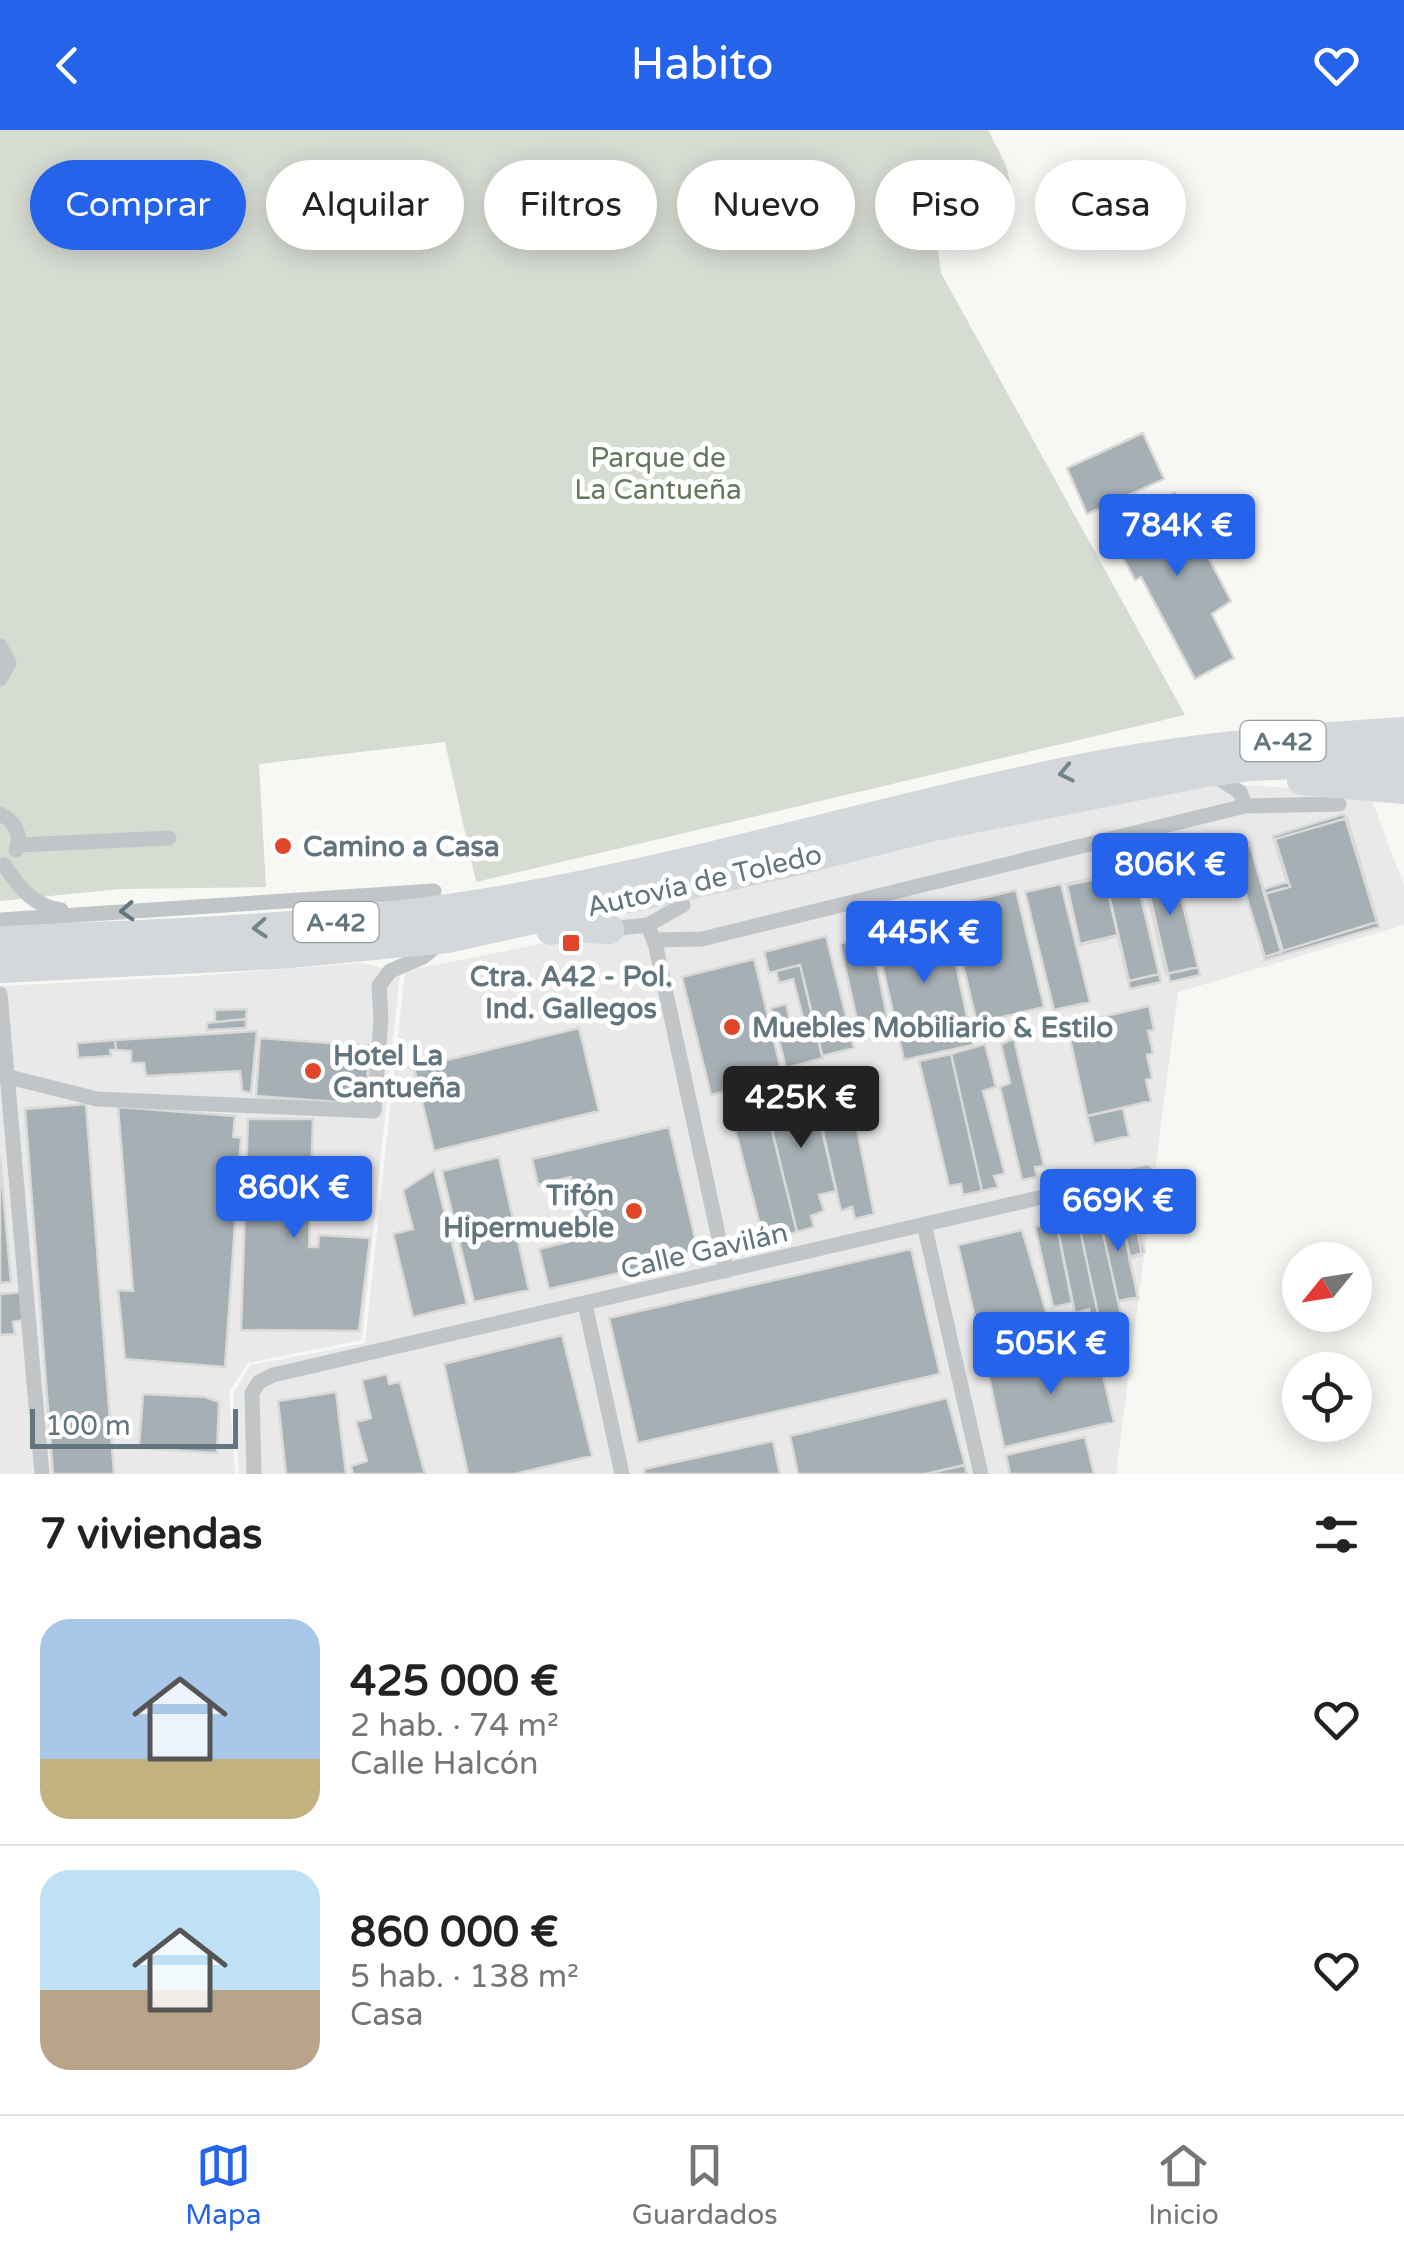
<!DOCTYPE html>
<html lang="es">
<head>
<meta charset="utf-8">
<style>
  :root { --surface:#fff; --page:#f2f2f2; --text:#222; --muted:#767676; --line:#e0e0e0; --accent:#2563eb }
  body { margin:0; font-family:"Varela Round",sans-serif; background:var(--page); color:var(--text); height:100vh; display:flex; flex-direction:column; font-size:38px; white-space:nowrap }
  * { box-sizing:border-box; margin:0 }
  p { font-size:32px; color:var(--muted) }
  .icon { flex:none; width:55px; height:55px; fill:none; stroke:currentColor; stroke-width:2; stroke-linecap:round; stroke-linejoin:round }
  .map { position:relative; height:1344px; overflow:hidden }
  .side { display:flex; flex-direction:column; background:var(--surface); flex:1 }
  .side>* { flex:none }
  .guide { position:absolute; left:30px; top:30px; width:1345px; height:90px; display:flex; gap:20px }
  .needle { width:65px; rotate:240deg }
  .buttons { position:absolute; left:1282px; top:1112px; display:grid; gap:20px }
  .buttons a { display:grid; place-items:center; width:90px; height:90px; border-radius:50%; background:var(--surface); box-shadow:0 5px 25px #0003; font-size:50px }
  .scale { position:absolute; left:30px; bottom:25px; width:208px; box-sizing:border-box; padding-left:10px; border:5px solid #63757f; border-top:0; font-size:28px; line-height:35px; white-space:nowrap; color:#63757f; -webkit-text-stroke:8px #fff; paint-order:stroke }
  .price { position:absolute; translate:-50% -85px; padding:0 22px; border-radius:10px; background:var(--accent); color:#fff; font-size:32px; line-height:65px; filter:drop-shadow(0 2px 5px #0008) }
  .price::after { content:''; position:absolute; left:50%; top:60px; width:30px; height:22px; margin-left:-15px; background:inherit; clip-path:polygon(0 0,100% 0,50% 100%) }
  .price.current { background:#222; color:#fff }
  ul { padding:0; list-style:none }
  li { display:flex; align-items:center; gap:30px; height:250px; padding:0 40px }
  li+li { border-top:2px solid var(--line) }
  li span { display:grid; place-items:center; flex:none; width:280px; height:200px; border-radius:30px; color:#555 }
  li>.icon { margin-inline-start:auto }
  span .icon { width:120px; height:120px; fill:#fffc; stroke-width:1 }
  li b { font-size:42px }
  h2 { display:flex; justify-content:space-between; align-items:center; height:120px; padding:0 40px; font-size:42px }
  .chip { padding:0 35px; border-radius:45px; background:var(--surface); box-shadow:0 5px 25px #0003; font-size:35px; line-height:90px }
  .chip.current { background:var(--accent); color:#fff }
  header { display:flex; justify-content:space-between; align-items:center; height:130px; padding:0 40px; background:var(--accent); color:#fff; font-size:45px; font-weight:600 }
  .tabs { display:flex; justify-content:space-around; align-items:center; height:140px; border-top:2px solid var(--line); background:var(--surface); font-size:28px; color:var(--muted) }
  .tabs a { display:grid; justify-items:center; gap:5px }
  .tabs .current { color:var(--accent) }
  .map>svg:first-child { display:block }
  .built { fill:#e8e9e8 }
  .green { fill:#d7dcd3 }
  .building { fill:#a5afb4; stroke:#d9d9d7; stroke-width:2.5 }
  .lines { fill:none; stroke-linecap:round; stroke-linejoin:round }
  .minor { stroke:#c1c5c8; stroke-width:15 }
  .motorway { stroke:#d4d8db; stroke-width:30 }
  .oneway { stroke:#74848d }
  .oneway2 { stroke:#63757f }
  .poi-dot { fill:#e1462b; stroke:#fff; stroke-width:4 }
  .labels { text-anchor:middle; stroke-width:10; stroke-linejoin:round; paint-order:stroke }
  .shield { fill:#fff; stroke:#929ea5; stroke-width:2.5 }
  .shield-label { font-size:25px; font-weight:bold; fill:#63757f }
  .park-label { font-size:28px; fill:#677761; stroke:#fff }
  .poi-label { font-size:28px; font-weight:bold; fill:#63757f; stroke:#fff; text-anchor:start }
  .street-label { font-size:28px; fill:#63757f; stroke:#fff }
</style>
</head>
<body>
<header><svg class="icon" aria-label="back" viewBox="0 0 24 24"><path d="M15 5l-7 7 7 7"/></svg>Habito<svg class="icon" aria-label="heart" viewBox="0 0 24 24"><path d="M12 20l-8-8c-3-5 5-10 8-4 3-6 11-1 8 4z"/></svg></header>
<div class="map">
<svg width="1404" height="1344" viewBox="0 0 1404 1344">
  <rect width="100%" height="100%" fill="#f7f7f4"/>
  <path class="built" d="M1183 652 1369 662 1404 756V795L1178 862 1116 1344H239L233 1263 251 1235 365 1213 405 841 561 810 671 768Z
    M362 833 400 842 362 1210 248 1233 229 1262 235 1344H0V856L196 846Z"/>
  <path class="green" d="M0 0H988C998 20 1013 42 1010 66L938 120 941 143 1185 585 476 752 445 612 259 634 266 757 120 759 0 771Z"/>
  <path class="building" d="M1143 303 1164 349 1087 384 1067 338Z
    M1175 363 1231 471 1212 484 1234 528 1195 549 1141 447 1135 450 1106 396Z
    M1344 684 1377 792 1283 821 1264 759 1287 752 1273 706Z
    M1347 688 1379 797 1282 825 1264 764 1290 757 1275 709Z
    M1249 712 1283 821 1265 827 1231 717Z
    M1250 715 1282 825 1265 830 1233 720Z
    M1172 730 1200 845 1170 852 1143 737Z
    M1174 731 1198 837 1166 844 1142 738Z
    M1134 738 1161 852 1130 859 1104 745Z
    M1135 740 1159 844 1129 851 1105 747Z
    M1104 745 1118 806 1080 815 1066 754Z
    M1105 747 1118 805 1080 814 1067 755Z
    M1061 754 1090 872 1054 880 1025 762Z
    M1016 760 1044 877 977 893 949 776Z
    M945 783 973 915 904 930 874 799Z
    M863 805 870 808 866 813 870 828 875 826 887 887 858 894 840 814Z
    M826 806 854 918 822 926 800 835 769 843 764 822Z
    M754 829 783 948 711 965 682 847Z
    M800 835 823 928 786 938 771 878 786 874 793 903 806 899 793 849 779 853 776 841Z
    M1149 876 1154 900 1148 901 1153 923 1147 925 1152 948 1146 950 1151 971 1087 986 1067 895Z
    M247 879 246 889 215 892V880Z
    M246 889V898L207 900V893Z
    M579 898 599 981 434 1021 414 938Z
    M257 901 251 963 242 961 240 941 146 946 144 933H131V921L116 920 115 910Z
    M260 908 370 916 365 974 256 966Z
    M1014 909 1044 1036 1035 1037 1037 1047 1022 1050 1000 957 1010 953 1001 914Z
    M115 910 116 920H110L111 926 78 928 77 913Z
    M985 914 996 957 983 961 1005 1044 994 1046 998 1057 982 1061 951 924Z
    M951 924 982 1061 963 1065 961 1054 949 1056 919 931Z
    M811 954 836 1061 819 1065 824 1081 811 1086 814 1097 797 1102 763 963Z
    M86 974 114 1344H53L25 979Z
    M118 977 235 986 233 1007 241 1008 225 1237 125 1229 118 1160 133 1161Z
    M1123 978 1129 1006 1094 1014 1087 986Z
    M248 989H313L309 1117H318L319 1105 370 1108 359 1201 241 1200Z
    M769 989 797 1102 768 1109 766 1095H760L734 995Z
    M855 989 874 1084 855 1089 852 1077 841 1081 822 997Z
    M669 997 699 1125 549 1159 539 1119 587 1107 571 1047 538 1055 532 1029Z
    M0 1027 11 1152 0 1153Z
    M499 1027 529 1160 474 1172 442 1041Z
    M434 1040 467 1174 413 1187 393 1104 413 1099 403 1060Z
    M1138 1072 1145 1103 1138 1105 1142 1125 1129 1128 1138 1167 1118 1171 1122 1189 1100 1193 1077 1086Z
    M1142 1072 1147 1102 1140 1104 1145 1122 1130 1127 1119 1076Z
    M1119 1076 1138 1169 1118 1171 1098 1081Z
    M1077 1086 1100 1193 1093 1195 1089 1179 1075 1183 1056 1091Z
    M1056 1091 1072 1173 1053 1177 1035 1097Z
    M1022 1100 1049 1192 1059 1189 1064 1208 984 1226 958 1115Z
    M911 1119 940 1244 638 1313 609 1188Z
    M22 1162 23 1190 13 1192 15 1204 0 1205V1164Z
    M562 1205 592 1326 514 1344H468L444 1234Z
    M1096 1216 1114 1292 1004 1317 988 1242Z
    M387 1244 389 1254 400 1252 425 1344H353L351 1336 367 1331 356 1292 371 1288 362 1250Z
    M336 1262 346 1344H286L278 1271Z
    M143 1264 205 1267 219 1272 217 1323 139 1318Z
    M947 1268 965 1335 925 1344H798L790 1306Z
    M1085 1307 1094 1344H1010L1006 1325Z
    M773 1311 780 1344H645L644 1339Z
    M965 1335 967 1344H925Z"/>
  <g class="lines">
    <path class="minor" d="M0 516 9 533 0 549
      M1221 650 1240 662 1245 676
      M0 684C14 691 23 704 16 720
      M19 715 169 708
      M4 735C19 757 34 777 61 780
      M0 790 434 761
      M648 795 656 817 726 1141
      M609 799 648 795 683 775
      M654 810 702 809 1245 676 1339 674
      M0 864 42 1344
      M0 940 9 947 97 969 374 981 381 889 379 856 390 841 423 827 440 813
      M924 1094 981 1344
      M585 1174 622 1344
      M254 1344 252 1263 259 1252 273 1245 1146 1043"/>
    <path class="motorway" d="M1302 650 1404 659
      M551 800 570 797 609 799
      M0 811C169 804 338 799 505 770 694 737 878 681 1066 642 1177 619 1291 609 1404 602
      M0 838 279 824 447 808 791 732 934 696 1200 643 1252 636 1404 629"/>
  </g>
  <defs><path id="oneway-chevron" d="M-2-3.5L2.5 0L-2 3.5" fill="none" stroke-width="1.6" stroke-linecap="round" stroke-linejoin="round" transform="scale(2.5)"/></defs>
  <g class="oneway">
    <use href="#oneway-chevron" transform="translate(1066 643) rotate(168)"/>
    <use href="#oneway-chevron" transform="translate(260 798) rotate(176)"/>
  </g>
  <use class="oneway2" href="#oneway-chevron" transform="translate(127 781) rotate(177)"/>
  <g class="poi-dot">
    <circle cx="283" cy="716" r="10"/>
    <rect x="561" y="803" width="20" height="20" rx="5"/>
    <circle cx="732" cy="897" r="10"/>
    <circle cx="313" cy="941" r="10"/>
    <circle cx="634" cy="1081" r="10"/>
  </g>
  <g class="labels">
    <g class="shield">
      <rect x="1240.5" y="591" width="85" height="40" rx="8"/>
      <rect x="293.5" y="772" width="85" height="40" rx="8"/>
    </g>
    <g class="shield-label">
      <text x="1283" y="620">A-42</text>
      <text x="336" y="801">A-42</text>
    </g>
    <g class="park-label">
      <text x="658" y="337">Parque de<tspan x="658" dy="32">La Cantueña</tspan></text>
    </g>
    <g class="poi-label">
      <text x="303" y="726">Camino a Casa</text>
      <text x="571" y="856" text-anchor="middle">Ctra. A42 - Pol.<tspan x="571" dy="32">Ind. Gallegos</tspan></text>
      <text x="752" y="907">Muebles Mobiliario &amp; Estilo</text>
      <text x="333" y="935">Hotel La<tspan x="333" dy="32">Cantueña</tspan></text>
      <text x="614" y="1075" text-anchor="end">Tifón<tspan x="614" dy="32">Hipermueble</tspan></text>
    </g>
    <g class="street-label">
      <text transform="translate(704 750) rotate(-13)" y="10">Autovía de Toledo</text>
      <text transform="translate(704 1120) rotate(-13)" y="10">Calle Gavilán</text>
    </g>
  </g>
</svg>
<div class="buttons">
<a><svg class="needle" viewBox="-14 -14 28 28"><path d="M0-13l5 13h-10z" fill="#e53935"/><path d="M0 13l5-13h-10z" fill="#767676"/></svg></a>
<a><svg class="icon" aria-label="locate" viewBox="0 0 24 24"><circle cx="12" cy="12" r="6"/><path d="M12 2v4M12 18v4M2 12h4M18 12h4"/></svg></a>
</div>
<div class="scale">100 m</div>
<b class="price" style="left:1177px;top:449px">784K €</b>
<b class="price" style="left:1170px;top:788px">806K €</b>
<b class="price" style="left:924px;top:856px">445K €</b>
<b class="price current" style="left:801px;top:1021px">425K €</b>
<b class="price" style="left:294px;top:1111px">860K €</b>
<b class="price" style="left:1118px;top:1124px">669K €</b>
<b class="price" style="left:1051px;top:1267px">505K €</b>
<div class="guide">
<a class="chip current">Comprar</a>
<a class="chip">Alquilar</a>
<a class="chip">Filtros</a>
<a class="chip">Nuevo</a>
<a class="chip">Piso</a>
<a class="chip">Casa</a>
</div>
</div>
<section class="side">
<h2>7 viviendas<svg class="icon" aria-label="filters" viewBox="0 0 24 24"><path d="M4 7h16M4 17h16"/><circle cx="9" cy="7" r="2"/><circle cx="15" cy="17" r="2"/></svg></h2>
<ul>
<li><span style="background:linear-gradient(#a9c7e8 70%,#c2b280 0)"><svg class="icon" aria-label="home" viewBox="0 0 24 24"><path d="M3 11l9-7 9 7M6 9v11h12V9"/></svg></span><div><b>425 000 €</b><p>2 hab. · 74 m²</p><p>Calle Halcón</p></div><svg class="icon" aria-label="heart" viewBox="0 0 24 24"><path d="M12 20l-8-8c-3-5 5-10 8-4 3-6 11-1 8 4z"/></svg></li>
<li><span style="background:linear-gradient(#bfe0f5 60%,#b9a48a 0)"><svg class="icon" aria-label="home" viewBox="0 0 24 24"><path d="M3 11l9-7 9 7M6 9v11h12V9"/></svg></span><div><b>860 000 €</b><p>5 hab. · 138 m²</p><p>Casa</p></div><svg class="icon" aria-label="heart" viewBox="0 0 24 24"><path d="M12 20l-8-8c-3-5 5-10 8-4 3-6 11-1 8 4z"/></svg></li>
</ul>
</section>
<nav class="tabs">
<a class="current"><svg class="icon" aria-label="map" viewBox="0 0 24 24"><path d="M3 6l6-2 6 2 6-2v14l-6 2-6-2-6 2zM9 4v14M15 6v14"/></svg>Mapa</a>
<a><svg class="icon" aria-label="saved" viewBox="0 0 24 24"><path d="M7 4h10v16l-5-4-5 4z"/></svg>Guardados</a>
<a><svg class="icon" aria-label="home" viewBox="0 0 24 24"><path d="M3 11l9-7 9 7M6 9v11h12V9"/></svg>Inicio</a>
</nav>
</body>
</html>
